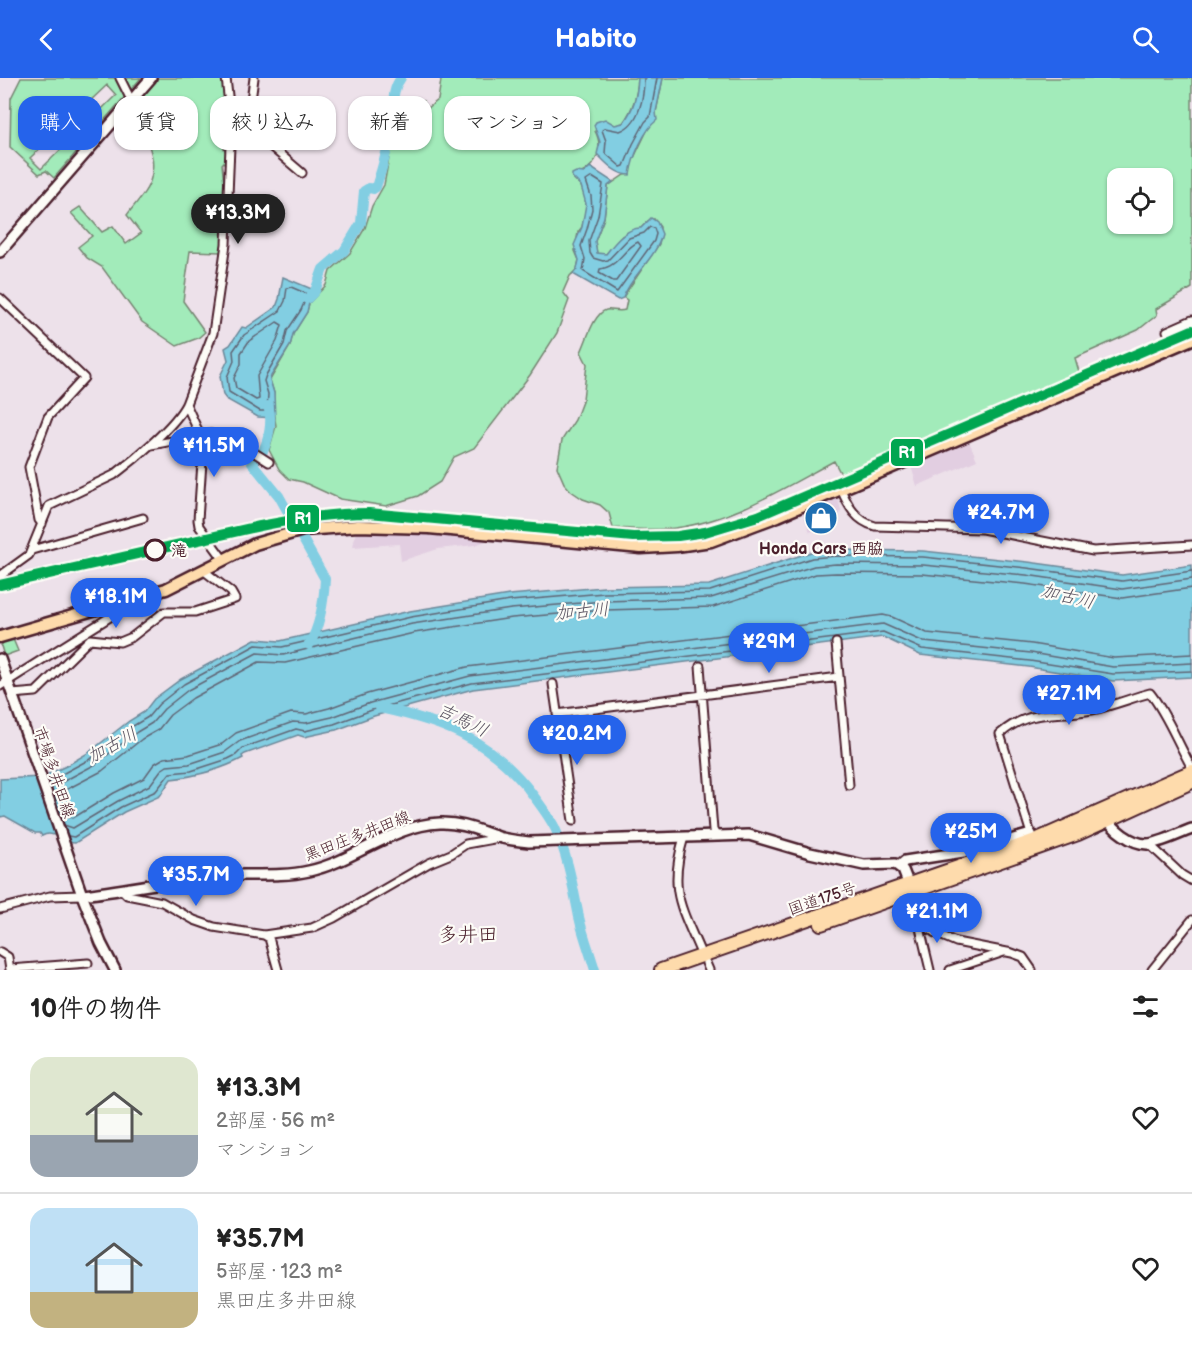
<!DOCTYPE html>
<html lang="ja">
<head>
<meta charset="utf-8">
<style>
  :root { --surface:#fff; --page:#f2f2f2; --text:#222; --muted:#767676; --line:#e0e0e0; --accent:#2563eb }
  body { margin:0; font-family:"Balsamiq Sans","Klee One",sans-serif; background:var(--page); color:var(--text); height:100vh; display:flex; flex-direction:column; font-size:22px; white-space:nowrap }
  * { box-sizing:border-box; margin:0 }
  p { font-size:20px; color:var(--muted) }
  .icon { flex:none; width:33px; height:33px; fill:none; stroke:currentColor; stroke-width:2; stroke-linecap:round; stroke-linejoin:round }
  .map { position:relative; height:892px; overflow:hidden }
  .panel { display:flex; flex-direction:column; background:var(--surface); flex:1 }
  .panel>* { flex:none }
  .banner { position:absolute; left:18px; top:18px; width:600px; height:54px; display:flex; gap:12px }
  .fabs { position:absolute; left:1107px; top:90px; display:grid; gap:12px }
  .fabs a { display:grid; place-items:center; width:66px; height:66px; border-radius:12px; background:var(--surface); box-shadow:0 2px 4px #0004; font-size:30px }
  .price { position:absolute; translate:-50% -51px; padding:0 14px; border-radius:21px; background:var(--accent); color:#fff; font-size:20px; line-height:39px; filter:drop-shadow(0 2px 3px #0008) }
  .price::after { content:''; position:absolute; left:50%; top:36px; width:18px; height:14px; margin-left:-9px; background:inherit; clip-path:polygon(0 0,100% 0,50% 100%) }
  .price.active { background:#222; color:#fff }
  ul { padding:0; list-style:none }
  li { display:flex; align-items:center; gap:18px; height:150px; padding:0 30px }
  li+li { border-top:2px solid var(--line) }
  li span { display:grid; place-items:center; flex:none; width:168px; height:120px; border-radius:18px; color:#555 }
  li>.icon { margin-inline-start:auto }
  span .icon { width:72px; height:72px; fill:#fffc; stroke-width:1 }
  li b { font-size:26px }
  h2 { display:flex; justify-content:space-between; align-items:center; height:72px; padding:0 30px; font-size:26px }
  .pill { padding:0 21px; border-radius:18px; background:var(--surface); box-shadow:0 2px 4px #0004; font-size:21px; line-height:54px }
  .pill.active { background:var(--accent); color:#fff }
  header { display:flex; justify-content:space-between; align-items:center; height:78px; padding:0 30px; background:var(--accent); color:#fff; font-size:27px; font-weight:700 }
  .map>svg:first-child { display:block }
  .built { fill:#e2cee1 }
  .green { fill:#a2ebba; stroke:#768572; stroke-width:1.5; fill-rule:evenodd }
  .water { fill:#82cee2; stroke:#6c8899; stroke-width:1.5 }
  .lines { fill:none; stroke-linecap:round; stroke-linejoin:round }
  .shore { stroke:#606574; stroke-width:1.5 }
  .river { stroke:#82cee2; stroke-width:10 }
  .street-casing { stroke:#4a1f2b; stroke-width:11 }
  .secondary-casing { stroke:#4a1f2b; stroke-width:14 }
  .primary-casing { stroke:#4a1f2b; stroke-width:15 }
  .highway-casing { stroke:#4a1f2b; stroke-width:16 }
  .street { stroke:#fdfcf7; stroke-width:7 }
  .secondary { stroke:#fdfcf7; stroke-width:9 }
  .primary { stroke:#fedbac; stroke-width:10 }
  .highway { stroke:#fedbac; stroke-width:12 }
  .rail-1-casing { stroke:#fdfcf7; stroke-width:15 }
  .rail-1 { stroke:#00a651; stroke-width:10 }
  .stop-dot { fill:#fdfcf7; stroke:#4a1f2b; stroke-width:3 }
  .labels { text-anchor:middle; stroke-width:4.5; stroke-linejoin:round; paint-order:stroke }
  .poi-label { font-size:16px; font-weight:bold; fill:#4a1f2b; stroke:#fdfcf7 }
  .stop-label { font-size:16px; font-weight:bold; fill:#4a1f2b; stroke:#fdfcf7; text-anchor:start }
  .street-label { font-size:16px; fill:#4a1f2b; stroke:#fdfcf7 }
  .water-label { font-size:18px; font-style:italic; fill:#5b5462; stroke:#fdfcf7 }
  .quarter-label { font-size:20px; fill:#4a1f2b; stroke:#fdfcf7 }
  .line-badge { stroke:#fdfcf7; stroke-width:2 }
  .badge-label { font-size:16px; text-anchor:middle; font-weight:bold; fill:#fff }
</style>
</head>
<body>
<header><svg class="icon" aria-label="back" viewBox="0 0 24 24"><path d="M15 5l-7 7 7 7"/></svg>Habito<svg class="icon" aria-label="search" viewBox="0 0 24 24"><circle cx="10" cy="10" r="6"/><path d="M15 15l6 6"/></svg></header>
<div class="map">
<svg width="1192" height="892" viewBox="0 0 1192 892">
  <rect width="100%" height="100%" fill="#ede1ea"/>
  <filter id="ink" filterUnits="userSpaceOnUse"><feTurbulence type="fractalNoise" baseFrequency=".0167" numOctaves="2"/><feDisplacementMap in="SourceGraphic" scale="12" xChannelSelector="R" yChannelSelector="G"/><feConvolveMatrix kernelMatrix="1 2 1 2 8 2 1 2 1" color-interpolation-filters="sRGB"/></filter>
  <g filter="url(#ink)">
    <path class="built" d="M969 363 977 382 917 408 911 388Z
      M838 420 841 433 837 445 810 454 802 434Z
      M356 453 447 455 490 460 489 462 475 467 438 471 401 483 399 466 353 469Z"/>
    <path class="green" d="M21 0H141L54 100 46 93 39 96 10 69 11 20ZM107 7 116 17 41 91 30 80Z
      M157 0H223L225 19 220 23V45L215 55 229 79 222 86 227 136 221 174 190 173 183 223 205 254 198 260 177 268 142 244 102 189 87 180 78 169 92 158 71 135 80 129 102 154 113 148 126 166 141 155 127 137C135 126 148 113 151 100 158 75 143 54 128 35Z
      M439 0H638C637 18 633 31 623 45L615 47 609 45 595 53C606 74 593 93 572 99L581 108 585 119 586 131 582 149 578 154 575 173 579 182 577 191 570 198 563 214 569 222 557 255 530 297 474 370 454 379 440 404 418 418 386 428 340 421 303 404 289 401 279 391 269 372 276 348 273 328 274 315 270 302 290 268 293 256 307 234 309 225 326 207 330 193 350 175 365 150 372 128 384 107 398 32 423 23 428 30 438 22 441 2Z
      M663 0H1192V210L1156 231 1157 237 1138 252 1075 280 1080 297 842 398 834 383C780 412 726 447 664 451 647 452 630 451 613 450L609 435 600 427 583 421 571 413 564 405 557 389 562 362 575 342 583 321 587 286 581 274C586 264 594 235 606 232 612 231 618 234 625 232L627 222 623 219 659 166 660 149 654 141 648 143 641 150 622 158 606 176H597L595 163 604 140 608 108 624 97 630 96 631 86 656 34ZM1118 100H1162V146H1118Z
      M13 561 18 573 4 578 1 568 4 563Z"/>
    <path class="water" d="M638 0H663L656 34 657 42C644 52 632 80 630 97 616 97 606 85 597 76L600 64 594 47 596 44 605 41 615 47 623 45C634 31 637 18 638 0Z
      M590 89 613 104 608 108 604 139 595 163 597 175 606 176C614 165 627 149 641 150L651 140 657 144 662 156C656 181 631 197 623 220L618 222 573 196 577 191 579 182 574 167 582 149 586 126 581 108 572 99V96L576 94 584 95Z
      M283 199 319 214 309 225 307 234 293 256 290 268 271 298 270 302 274 315 275 340 258 339 226 321 223 317 220 298 228 282 225 270 230 267 242 249 246 250 276 229 279 221Z
      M836 472 923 473 1028 484 1122 497 1192 487V599L1113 603 1029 589 920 577 883 559 473 611 374 638 336 652 304 659 298 657 245 676 242 678 243 680C221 692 196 698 171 701L160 718 124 734 75 765C63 765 54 751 42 758L40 755H35L5 738 0 739V701L42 699 66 688 88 675 129 643 144 634 154 621 181 601 255 561 280 563 410 533 509 517 604 509 709 507 811 474Z"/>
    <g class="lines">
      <path class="shore" d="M644 0C644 18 640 46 620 53L605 50 602 52 606 63 605 75 621 89 624 88 633 66 645 44 650 39 657 0
        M592 99 603 106 598 138 589 163 590 175 593 180 603 183 608 182 629 160 644 155 650 149 654 150 656 156 654 163 617 214 583 193 585 181 581 168 587 151 592 131 591 118 586 103Z
        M638 164 641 168 616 203H613L599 195 600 191C618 189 623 171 638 164Z
        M291 209 305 215 307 218 301 232 287 253 284 266 266 297 264 303 268 316 267 331 265 333H260L229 314 227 299 234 283 233 273 244 257 280 233 285 223 287 210Z
        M277 244 282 247 277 263 257 298 259 321 256 322 236 310 234 300 241 286V275L249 263Z
        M49 703 92 680 133 648 148 639 159 626 184 606 256 567 282 569 411 539 510 523 604 515 710 513 812 480 836 478 923 479 1027 490 1122 503 1192 493
        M51 710 96 686 137 654 152 645 164 631 188 612 257 575 283 577 412 546 511 531 604 523 711 520 814 488 836 486 923 487 1026 497 1122 511 1192 501
        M54 718 102 693 142 661 158 652 170 637 193 620 259 584 285 585 414 555 512 540 605 532 713 529 816 496 836 495 922 496 1025 506 1122 520 1192 510
        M60 735 73 740 114 715 144 700 154 686 164 680 188 677 222 666 236 655 291 635 306 636 329 630 367 616 467 589 883 537 892 539 927 555 1032 566 1114 580 1192 576
        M64 747 73 750 118 723 150 707 161 692 167 688 189 686 225 674 240 663 293 644 306 645 332 639 370 625 470 598 883 546 924 564 1031 575 1113 589 1192 585
        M68 758 74 759 121 729 156 713 170 695 191 693 228 681 236 677 243 670 296 651 305 653 334 646 372 632 472 605 883 554 922 571 1030 583 1113 596 1192 593"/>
      <path class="river" d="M307 221 315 213 323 191 344 173 361 145 364 113 369 110 373 111 376 109C383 88 389 67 392 45 395 28 390 14 401 0
        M261 377C269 363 273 342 268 328
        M258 379 252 385 279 418 325 501C324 522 320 548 309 567
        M380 630C441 643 485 659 526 708 536 721 548 736 555 750 568 778 573 809 579 839 583 857 590 875 595 892"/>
      <g class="street-casing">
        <path id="street" d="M120 0 131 22
          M254 0 250 30 254 54 302 95
          M0 220 84 300 48 339 29 389 39 442 42 446
          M1167 253 1192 242
          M186 326 200 357 203 370 198 442 199 448 224 482
          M151 367 211 356 236 363 269 384
          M841 411C848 428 856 443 875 448L982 451 1093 473 1192 467
          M32 472 143 440
          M0 498 29 477 49 428 114 397C134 382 175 348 186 326L213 255 226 166 231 44 226 0
          M836 565 849 707
          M700 588 713 752 716 757
          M553 606 573 743
          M0 608 121 532 127 523
          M12 616 36 614 90 561 120 564 132 559 164 534H195L235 521 231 514 203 492
          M557 636 839 599
          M1031 756 1000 656C1032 629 1055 639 1092 632 1112 628 1131 620 1150 615 1167 636 1178 666 1192 690
          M684 759C668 813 681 828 702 878
          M1149 766 1182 797 1192 803
          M122 812 127 817 162 824 194 842 214 849 264 857 312 850 334 840 429 785 451 776 466 766 499 760
          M912 816 930 892
          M0 831 50 818 82 817
          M920 844 935 855 956 864 1012 875 1023 879 1032 892
          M264 857 269 860 278 892
          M0 874 8 879 10 892
          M706 885 709 892
          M10 891 88 885
          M950 892 1004 874
          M1152 892 1192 842"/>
      </g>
      <g class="secondary-casing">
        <path id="secondary" d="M0 174 151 0
          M0 581 82 817 101 865 115 892
          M1106 738C1112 751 1132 766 1147 766 1159 766 1180 755 1192 751
          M899 788 905 783 976 772 1031 756 1033 763
          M82 817C126 812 169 802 213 798 244 795 278 800 309 793 355 783 392 747 440 745 462 744 482 754 502 760 511 762 520 763 529 764L749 757 810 775 864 787 895 786 903 792 910 810"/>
      </g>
      <g class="primary-casing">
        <path id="primary" d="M0 559 166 511 255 466 303 452 358 448 429 450 641 470 677 468 711 463 778 438 1192 261"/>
      </g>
      <g class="highway-casing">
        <path id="highway" d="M821 846 1078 756 1192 704
          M661 892 1033 763 1192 693"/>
      </g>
      <use href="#street" class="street"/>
      <use href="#secondary" class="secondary"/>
      <use href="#primary" class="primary"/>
      <use href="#highway" class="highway"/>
      <g class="rail-1-casing">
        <path id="rail-1" d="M0 507 260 448C296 441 331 435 369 435L633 459 678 458 705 454 758 438 1192 252"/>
      </g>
      <use href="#rail-1" class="rail-1"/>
    </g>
  </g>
  <defs>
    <g id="shop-disc" transform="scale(1.725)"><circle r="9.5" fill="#1f6fb2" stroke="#fdfcf7"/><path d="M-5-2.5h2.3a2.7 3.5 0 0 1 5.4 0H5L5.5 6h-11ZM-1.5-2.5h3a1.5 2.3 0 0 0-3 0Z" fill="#fff"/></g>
  </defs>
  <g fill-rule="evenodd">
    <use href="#shop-disc" x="821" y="440"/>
  </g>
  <circle class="stop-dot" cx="155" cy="472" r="10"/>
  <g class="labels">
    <g class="poi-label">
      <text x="821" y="476">Honda Cars 西脇</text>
    </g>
    <g class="stop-label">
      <text x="171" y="478">滝</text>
    </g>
    <g class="street-label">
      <text transform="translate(55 694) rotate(71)" y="6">市場多井田線</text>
      <text transform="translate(357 757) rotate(-21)" y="6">黒田庄多井田線</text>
      <text transform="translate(822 820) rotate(-19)" y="6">国道175号</text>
    </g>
    <g class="water-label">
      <text transform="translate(1068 518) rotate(14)" y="6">加古川</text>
      <text transform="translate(582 533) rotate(-5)" y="6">加古川</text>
      <text transform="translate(463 642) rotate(26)" y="6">吉馬川</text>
      <text transform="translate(112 667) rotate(-29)" y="6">加古川</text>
    </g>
    <g class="quarter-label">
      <text x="468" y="863">多井田</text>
    </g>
  </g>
  <g class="line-badge">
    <rect x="890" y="360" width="34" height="29" rx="6" fill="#00a651"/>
    <rect x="286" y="426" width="34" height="29" rx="6" fill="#00a651"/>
  </g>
  <g class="badge-label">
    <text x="907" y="380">R1</text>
    <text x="303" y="446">R1</text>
  </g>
</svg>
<div class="fabs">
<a><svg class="icon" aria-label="locate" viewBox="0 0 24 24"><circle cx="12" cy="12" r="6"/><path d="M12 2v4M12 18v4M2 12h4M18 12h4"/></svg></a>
</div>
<b class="price active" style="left:238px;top:167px">¥13.3M</b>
<b class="price" style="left:214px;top:400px">¥11.5M</b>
<b class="price" style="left:1001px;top:467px">¥24.7M</b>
<b class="price" style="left:116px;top:551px">¥18.1M</b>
<b class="price" style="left:769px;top:596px">¥29M</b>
<b class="price" style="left:1069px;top:648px">¥27.1M</b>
<b class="price" style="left:577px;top:688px">¥20.2M</b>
<b class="price" style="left:971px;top:786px">¥25M</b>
<b class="price" style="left:196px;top:829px">¥35.7M</b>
<b class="price" style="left:937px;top:866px">¥21.1M</b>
<div class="banner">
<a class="pill active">購入</a>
<a class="pill">賃貸</a>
<a class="pill">絞り込み</a>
<a class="pill">新着</a>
<a class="pill">マンション</a>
</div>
</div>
<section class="panel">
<h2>10件の物件<svg class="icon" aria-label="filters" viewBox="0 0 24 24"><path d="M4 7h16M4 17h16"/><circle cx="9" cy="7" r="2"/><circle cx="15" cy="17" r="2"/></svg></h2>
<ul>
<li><span style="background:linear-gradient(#dfe7d0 65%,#9aa5b1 0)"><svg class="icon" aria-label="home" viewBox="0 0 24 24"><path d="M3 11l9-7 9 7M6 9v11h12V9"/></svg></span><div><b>¥13.3M</b><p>2部屋 · 56 m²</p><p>マンション</p></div><svg class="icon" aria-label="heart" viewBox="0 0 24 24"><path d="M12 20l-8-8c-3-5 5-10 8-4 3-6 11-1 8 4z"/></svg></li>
<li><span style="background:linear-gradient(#bfe0f5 70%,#c2b280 0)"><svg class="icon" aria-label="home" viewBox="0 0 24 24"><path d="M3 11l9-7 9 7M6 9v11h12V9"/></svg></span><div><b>¥35.7M</b><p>5部屋 · 123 m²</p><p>黒田庄多井田線</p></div><svg class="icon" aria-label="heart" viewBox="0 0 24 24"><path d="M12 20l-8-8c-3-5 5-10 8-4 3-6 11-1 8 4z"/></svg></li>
</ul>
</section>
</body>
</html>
